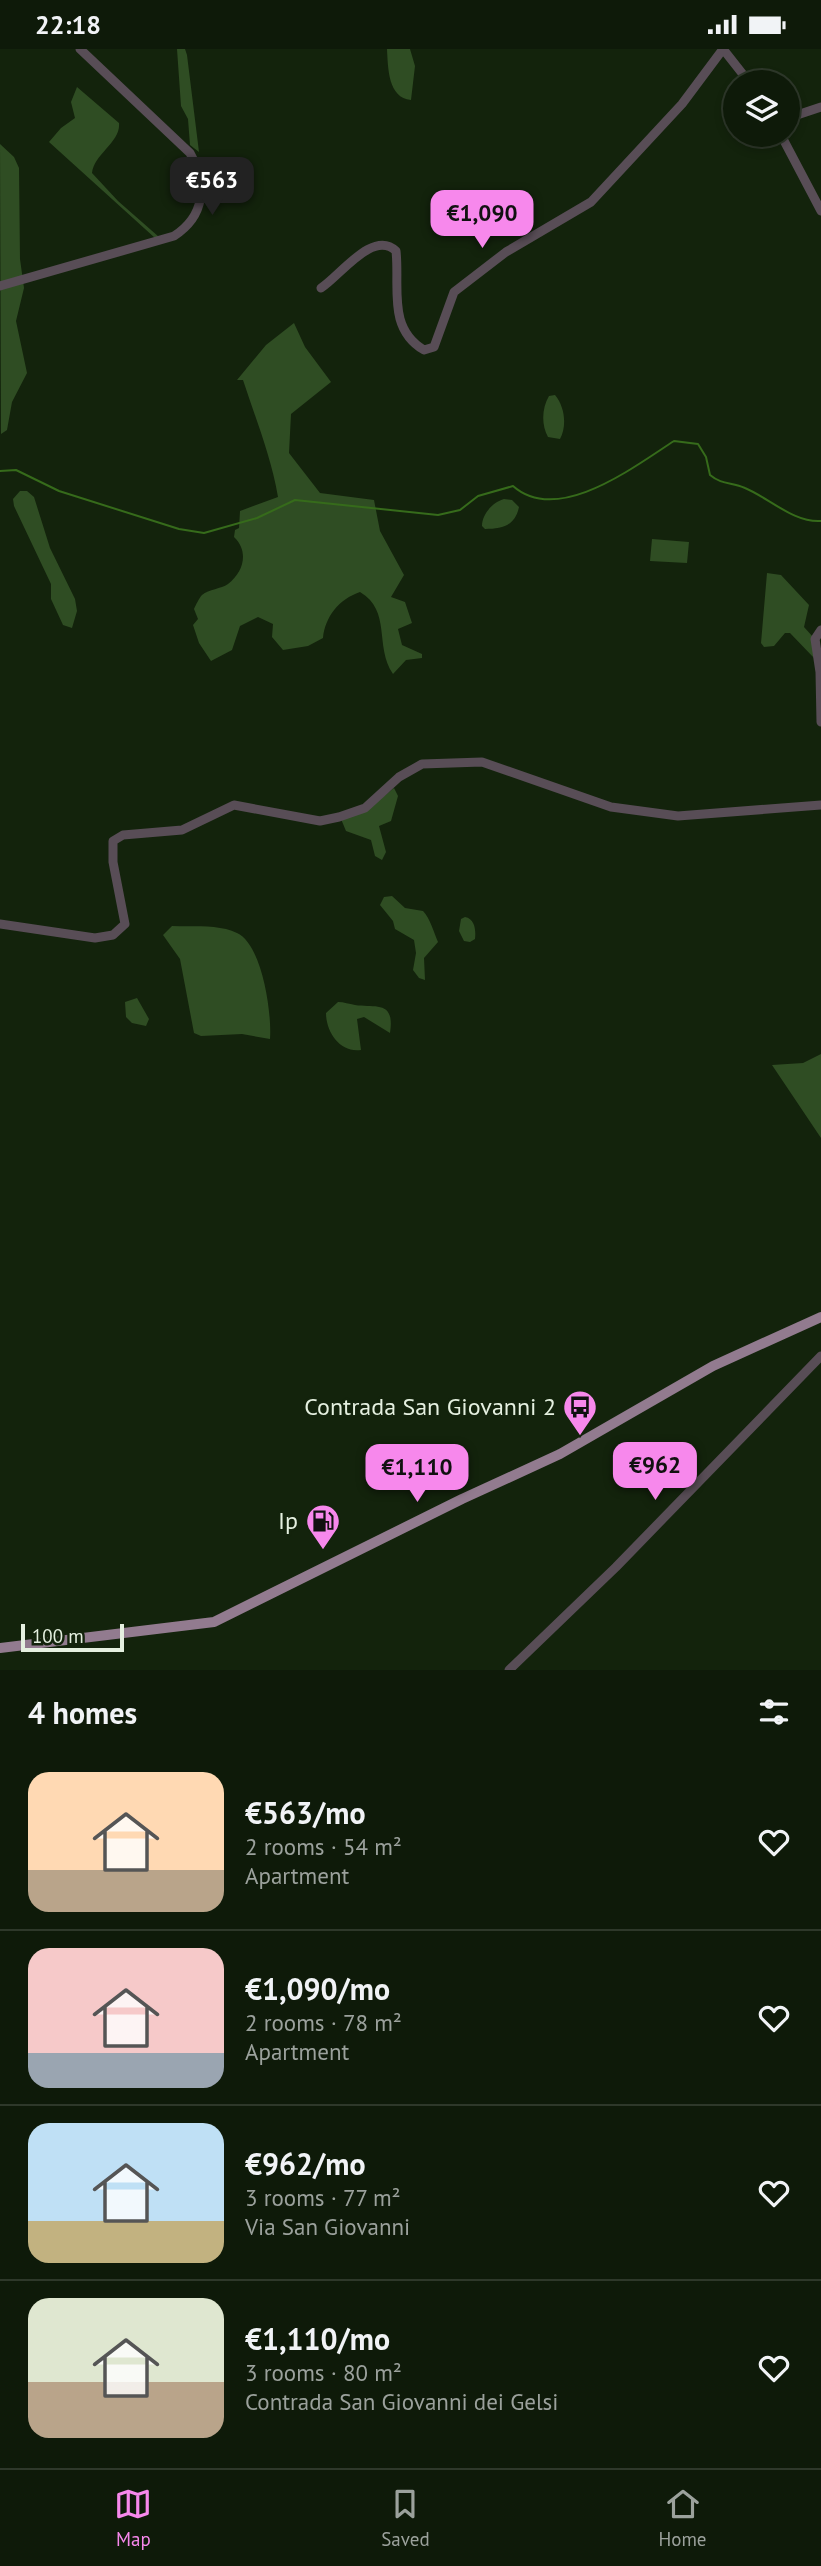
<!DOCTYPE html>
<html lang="en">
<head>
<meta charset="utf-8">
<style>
  :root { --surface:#0e1a09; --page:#172312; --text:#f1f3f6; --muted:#9ba19c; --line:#2e382a; --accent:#f788ec }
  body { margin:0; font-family:"PT Sans",sans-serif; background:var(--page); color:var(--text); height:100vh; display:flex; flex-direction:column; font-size:26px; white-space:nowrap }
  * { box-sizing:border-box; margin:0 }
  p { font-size:23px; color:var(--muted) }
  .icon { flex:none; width:38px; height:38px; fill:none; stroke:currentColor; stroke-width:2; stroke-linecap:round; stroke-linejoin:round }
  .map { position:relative; height:1621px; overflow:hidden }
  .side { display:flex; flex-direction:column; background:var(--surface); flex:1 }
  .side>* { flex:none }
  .fabs { position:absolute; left:723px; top:21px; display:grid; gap:14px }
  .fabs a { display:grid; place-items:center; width:77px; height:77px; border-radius:50%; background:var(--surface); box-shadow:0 4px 10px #0003,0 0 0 2px var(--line); font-size:35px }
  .scale { position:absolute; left:21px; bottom:18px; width:103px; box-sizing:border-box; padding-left:7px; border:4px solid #e5f0e0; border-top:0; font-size:19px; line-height:24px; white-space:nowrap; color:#e5f0e0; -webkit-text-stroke:5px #13230c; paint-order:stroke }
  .price { position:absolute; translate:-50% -60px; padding:0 16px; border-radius:14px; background:var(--accent); color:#111; font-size:23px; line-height:46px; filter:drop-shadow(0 2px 4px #0008) }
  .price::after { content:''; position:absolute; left:50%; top:42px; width:21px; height:16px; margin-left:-10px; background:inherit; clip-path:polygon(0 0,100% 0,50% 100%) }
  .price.on { background:#222; color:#fff }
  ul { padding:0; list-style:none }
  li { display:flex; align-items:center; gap:21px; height:175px; padding:0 28px }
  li+li { border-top:2px solid var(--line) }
  li span { display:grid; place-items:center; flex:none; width:196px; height:140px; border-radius:21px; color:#555 }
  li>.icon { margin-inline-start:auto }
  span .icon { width:84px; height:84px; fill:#fffc; stroke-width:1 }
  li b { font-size:30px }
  h2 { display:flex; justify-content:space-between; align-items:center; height:84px; padding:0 28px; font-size:30px }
  .status { display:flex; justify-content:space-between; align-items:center; height:49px; padding:0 35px; background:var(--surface); direction:ltr }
  .status svg { height:19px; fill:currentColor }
  .dock { display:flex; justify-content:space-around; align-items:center; height:98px; border-top:2px solid var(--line); background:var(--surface); font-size:19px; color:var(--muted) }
  .dock a { display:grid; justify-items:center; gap:4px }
  .dock .on { color:var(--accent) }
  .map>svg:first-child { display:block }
  .green { fill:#2f4d23 }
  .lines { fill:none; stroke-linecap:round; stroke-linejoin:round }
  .stream { stroke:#366b1b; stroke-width:2 }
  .minor { stroke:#584d56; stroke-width:9 }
  .major { stroke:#927b8f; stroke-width:10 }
  .labels { text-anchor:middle; stroke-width:5; stroke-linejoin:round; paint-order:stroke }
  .poi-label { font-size:24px; fill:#e5f0e0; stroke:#13230c; text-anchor:end }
</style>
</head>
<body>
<div class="status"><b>22:18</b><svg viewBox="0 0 49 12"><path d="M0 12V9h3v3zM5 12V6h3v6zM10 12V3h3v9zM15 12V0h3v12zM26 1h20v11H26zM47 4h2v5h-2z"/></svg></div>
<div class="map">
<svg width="821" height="1621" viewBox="0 0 821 1621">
  <rect width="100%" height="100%" fill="#13230c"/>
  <path class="green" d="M177 0H185L187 6 199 103 190 96 188 70 181 57Z
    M387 0H410L415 17 411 51C388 49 388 19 387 0Z
    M77 38 119 74C121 93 94 105 92 124L118 152 159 188 155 189 49 93 61 79 75 69 71 53Z
    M0 95 14 108 19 119 20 210 24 239 16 272 27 324 12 353 7 381 1 385Z
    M294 274 305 298 331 333 291 365 289 404 320 444 374 451 380 482 404 526 391 548 405 553 412 574 398 580 402 596 422 605V609L406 611 393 625C374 597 392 562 360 543 339 550 325 568 323 589L308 597 283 601 272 588 273 575 258 568 240 577 232 601 211 612 199 594 193 576 198 570 194 560C196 556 199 549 202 546 209 540 221 540 228 535 244 523 249 502 234 488L235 481 239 479 240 462 278 448C271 407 256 371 243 331H237L266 296Z
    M555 346C565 358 567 377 560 390L548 388C541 375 542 359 549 347Z
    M20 442H27L34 448 50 499 75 550 77 562 72 579 63 576 51 550V535L14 457 13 450Z
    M504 450 512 451 519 458C515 477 502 480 485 480L482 477C482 465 493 453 504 450Z
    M652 490 689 493 687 514 650 512Z
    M767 524 781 526 809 556 804 578 813 588 814 609 790 584H785L774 597 764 598 761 594Z
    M394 739 398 747 391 772 379 777 386 803 382 811 375 807 371 791 346 782 341 770 368 760Z
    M392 847 405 859 423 862C430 869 434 884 438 893L424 909 425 931 419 929 413 921 416 904 414 891 395 880 393 872 380 856 384 848Z
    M465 868C475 870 476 881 475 890L470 893 464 892 459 882 461 870Z
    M172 877C192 878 219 875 237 884 262 895 272 964 270 990L242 985 201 987 194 984 180 910 163 886Z
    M137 949 149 970 146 977 132 974 126 968 125 953Z
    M338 953C344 953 349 955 355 956 376 959 395 951 390 984L364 968 357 970 361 1001C340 1004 326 983 326 964Z
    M821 1005V1089L772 1016 803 1014Z"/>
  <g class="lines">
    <path class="stream" d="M0 422 16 421 59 442 179 480 204 484 257 469 295 451 438 466 460 461 478 447 513 437C558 477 635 417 674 392L698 395 706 408 710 426C722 436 732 433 745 439 769 449 794 474 821 472"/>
    <path class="minor" d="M723 0 749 33
      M788 69 821 58
      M781 86 821 162
      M0 237 174 187C205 167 208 135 190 104L80 0
      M321 239C340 227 373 180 396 202 400 238 387 279 424 301L434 298 454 243 506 203 591 153 682 55 723 0
      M821 581 815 590 820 623 821 673
      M0 875 95 889 113 886 125 875 113 813V792L123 786 182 781 234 756 320 772 339 768 365 759 399 728 422 715 482 713 611 758 678 767 821 756
      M509 1621 616 1518 821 1307"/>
    <path class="major" d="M0 1599 214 1573 462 1450 560 1405 713 1317 821 1268"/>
  </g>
  <defs>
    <g id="bus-pin" transform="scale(1.75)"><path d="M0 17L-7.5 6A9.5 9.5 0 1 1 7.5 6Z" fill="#f788ec" stroke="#13230c"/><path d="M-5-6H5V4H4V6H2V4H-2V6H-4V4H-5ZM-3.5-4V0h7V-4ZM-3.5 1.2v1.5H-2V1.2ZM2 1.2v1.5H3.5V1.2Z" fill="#111"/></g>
    <g id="fuel-pin" transform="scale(1.75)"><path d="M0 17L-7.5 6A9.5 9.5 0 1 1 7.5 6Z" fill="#f788ec" stroke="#13230c"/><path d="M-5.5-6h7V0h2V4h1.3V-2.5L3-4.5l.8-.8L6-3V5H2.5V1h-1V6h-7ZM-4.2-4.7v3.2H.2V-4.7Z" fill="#111"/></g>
  </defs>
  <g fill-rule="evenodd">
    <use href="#bus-pin" x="580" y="1358"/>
    <use href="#fuel-pin" x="323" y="1472"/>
  </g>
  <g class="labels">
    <g class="poi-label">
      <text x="556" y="1366">Contrada San Giovanni 2</text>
      <text x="298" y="1480">Ip</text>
    </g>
  </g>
</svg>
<div class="fabs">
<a><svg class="icon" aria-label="layers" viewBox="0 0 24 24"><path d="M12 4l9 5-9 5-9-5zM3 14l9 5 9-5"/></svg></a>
</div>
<div class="scale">100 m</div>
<b class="price on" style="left:212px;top:168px">€563</b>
<b class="price" style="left:482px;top:201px">€1,090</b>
<b class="price" style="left:655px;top:1453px">€962</b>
<b class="price" style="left:417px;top:1455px">€1,110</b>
</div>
<section class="side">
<h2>4 homes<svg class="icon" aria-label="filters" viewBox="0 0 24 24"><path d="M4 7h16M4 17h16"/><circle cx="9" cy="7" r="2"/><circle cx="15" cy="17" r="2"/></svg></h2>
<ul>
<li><span style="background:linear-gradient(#ffd9b3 70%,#b9a48a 0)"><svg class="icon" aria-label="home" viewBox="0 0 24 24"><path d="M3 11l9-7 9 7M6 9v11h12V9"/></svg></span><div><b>€563/mo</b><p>2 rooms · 54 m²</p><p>Apartment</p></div><svg class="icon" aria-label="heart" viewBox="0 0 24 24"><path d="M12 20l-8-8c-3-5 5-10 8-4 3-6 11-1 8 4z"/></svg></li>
<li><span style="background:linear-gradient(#f6c9c9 75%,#9aa5b1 0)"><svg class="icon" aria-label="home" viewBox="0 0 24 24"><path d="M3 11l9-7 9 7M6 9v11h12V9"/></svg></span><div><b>€1,090/mo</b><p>2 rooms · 78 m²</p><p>Apartment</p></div><svg class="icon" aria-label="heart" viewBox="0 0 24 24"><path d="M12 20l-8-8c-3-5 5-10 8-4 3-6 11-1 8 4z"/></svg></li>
<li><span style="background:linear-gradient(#bfe0f5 70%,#c2b280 0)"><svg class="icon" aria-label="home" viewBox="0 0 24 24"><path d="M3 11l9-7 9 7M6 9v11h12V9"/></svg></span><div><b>€962/mo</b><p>3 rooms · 77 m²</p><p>Via San Giovanni</p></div><svg class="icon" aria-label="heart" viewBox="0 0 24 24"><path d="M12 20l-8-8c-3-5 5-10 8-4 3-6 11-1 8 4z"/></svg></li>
<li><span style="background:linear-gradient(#dfe7d0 60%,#b9a48a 0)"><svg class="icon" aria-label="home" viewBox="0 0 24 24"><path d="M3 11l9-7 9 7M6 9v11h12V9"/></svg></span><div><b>€1,110/mo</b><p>3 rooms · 80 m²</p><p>Contrada San Giovanni dei Gelsi</p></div><svg class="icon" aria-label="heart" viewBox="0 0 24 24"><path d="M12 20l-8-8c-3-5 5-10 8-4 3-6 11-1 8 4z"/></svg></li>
</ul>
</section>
<nav class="dock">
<a class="on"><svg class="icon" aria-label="map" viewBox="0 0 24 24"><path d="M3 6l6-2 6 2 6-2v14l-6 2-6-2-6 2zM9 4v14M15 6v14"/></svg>Map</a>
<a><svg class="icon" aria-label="saved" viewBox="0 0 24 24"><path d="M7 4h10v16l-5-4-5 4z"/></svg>Saved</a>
<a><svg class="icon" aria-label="home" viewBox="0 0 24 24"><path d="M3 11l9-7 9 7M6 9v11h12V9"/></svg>Home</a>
</nav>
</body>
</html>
